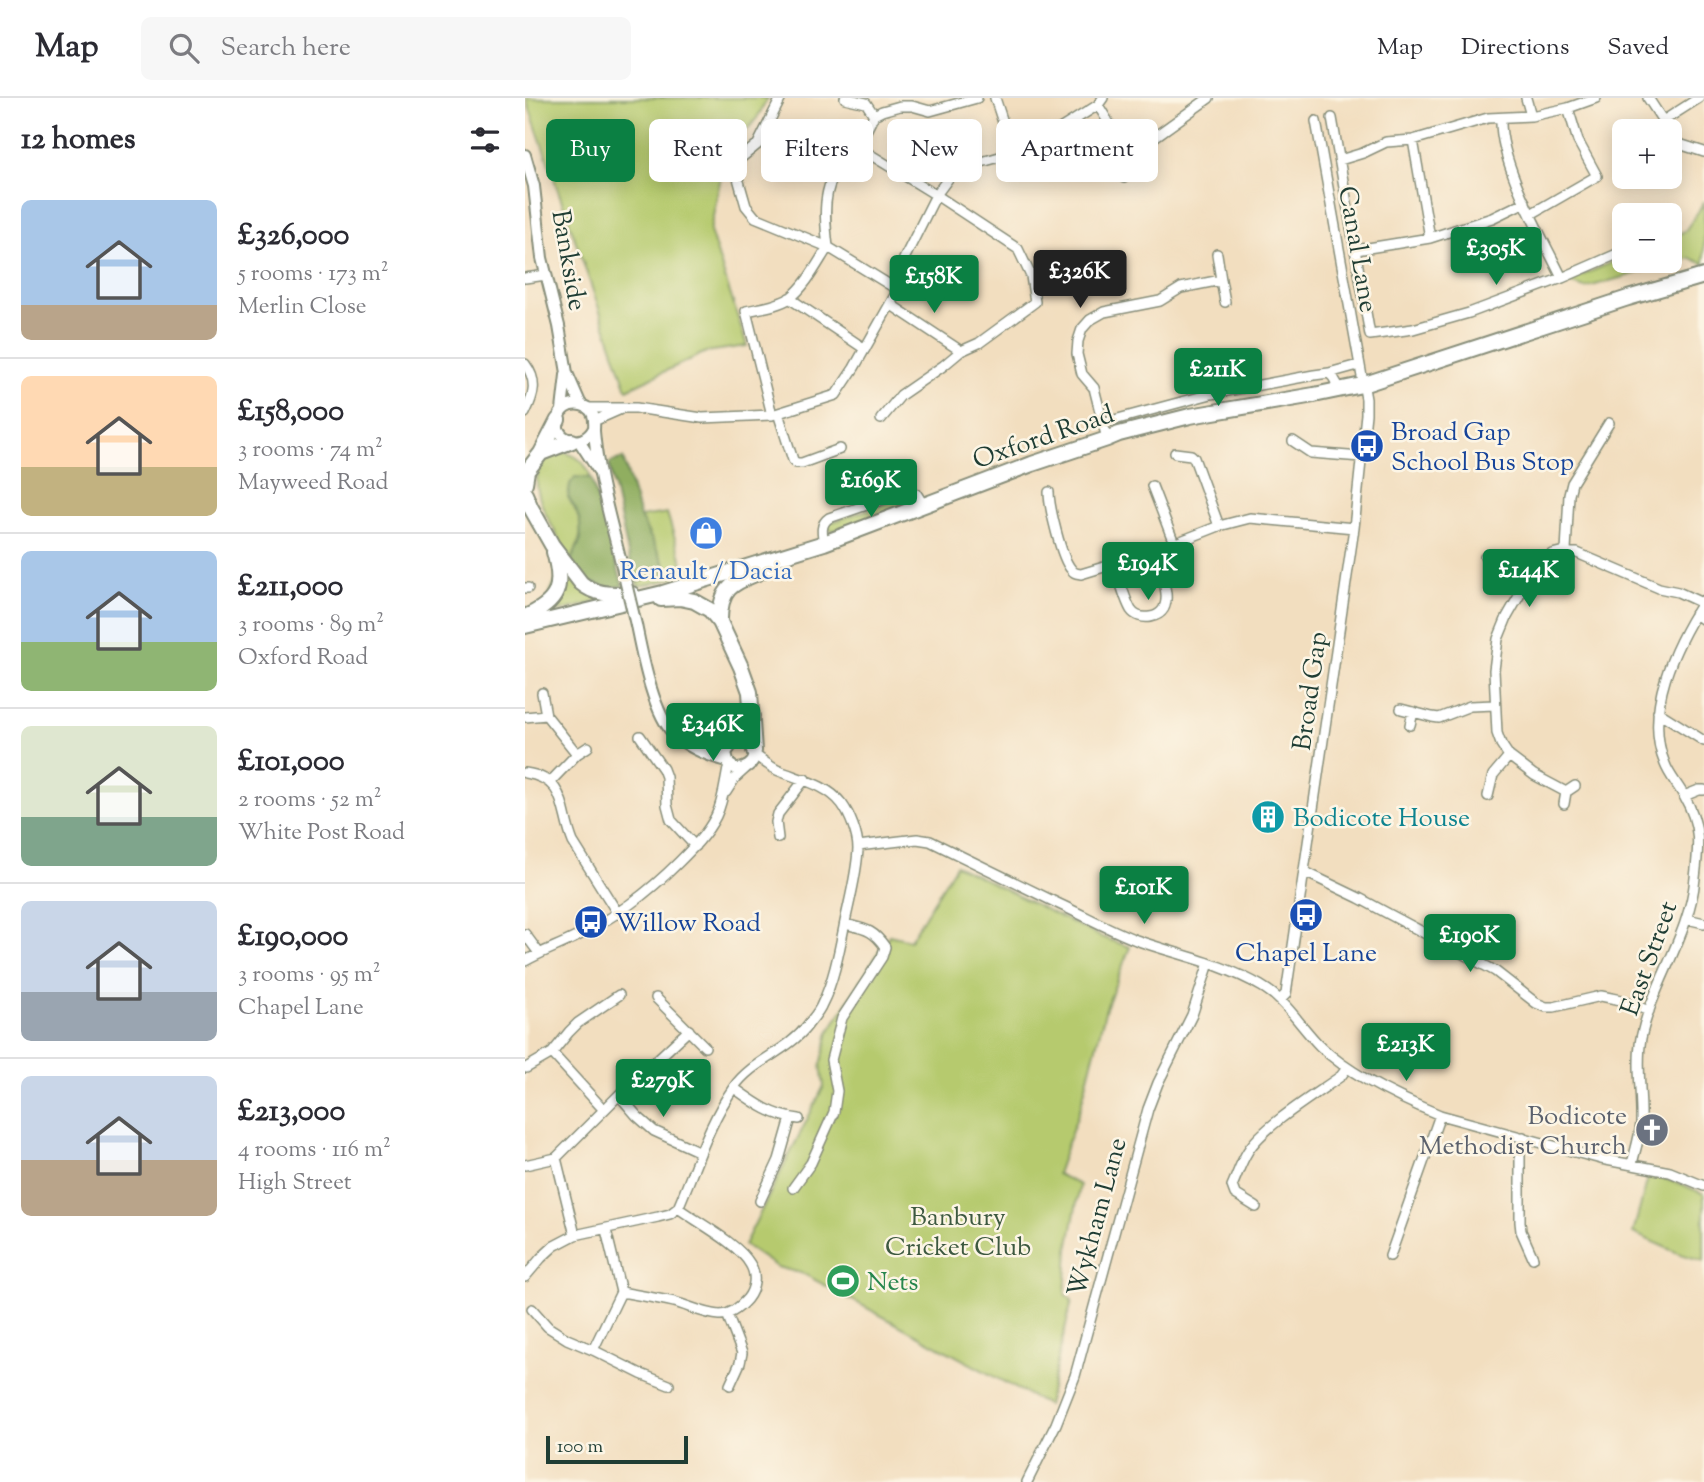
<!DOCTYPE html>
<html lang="en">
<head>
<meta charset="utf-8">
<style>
  :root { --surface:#fff; --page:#f7f7f7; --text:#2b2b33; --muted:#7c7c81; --line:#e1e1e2; --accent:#0b8043 }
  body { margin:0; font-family:"Sorts Mill Goudy",serif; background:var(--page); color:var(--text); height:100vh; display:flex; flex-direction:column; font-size:26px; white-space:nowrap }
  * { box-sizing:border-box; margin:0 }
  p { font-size:23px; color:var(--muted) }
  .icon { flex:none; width:38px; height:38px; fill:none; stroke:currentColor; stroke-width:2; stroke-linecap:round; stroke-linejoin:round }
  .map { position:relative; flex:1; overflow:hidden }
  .side { display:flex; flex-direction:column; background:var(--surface); width:525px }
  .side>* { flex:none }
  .top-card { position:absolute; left:21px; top:21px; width:665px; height:63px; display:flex; gap:14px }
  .tools { position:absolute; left:1087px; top:21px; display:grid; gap:14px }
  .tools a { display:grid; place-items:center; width:70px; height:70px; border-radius:10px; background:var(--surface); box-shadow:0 4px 18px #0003; font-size:35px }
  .scale { position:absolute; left:21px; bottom:18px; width:142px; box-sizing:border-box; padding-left:7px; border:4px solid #1f3d34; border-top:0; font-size:19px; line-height:24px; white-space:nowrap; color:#1f3d34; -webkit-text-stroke:5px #fcf5e5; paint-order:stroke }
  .price { position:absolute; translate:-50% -60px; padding:0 16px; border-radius:7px; background:var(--accent); color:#fff; font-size:23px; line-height:46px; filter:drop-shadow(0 2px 4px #0008) }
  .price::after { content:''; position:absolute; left:50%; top:42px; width:21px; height:16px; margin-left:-10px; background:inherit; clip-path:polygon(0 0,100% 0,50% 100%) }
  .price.current { background:#222; color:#fff }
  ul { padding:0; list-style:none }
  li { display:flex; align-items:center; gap:21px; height:175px; padding:0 21px }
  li+li { border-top:2px solid var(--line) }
  li span { display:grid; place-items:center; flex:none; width:196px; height:140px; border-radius:10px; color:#555 }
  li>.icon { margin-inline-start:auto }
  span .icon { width:84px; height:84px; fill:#fffc; stroke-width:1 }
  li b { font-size:30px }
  h2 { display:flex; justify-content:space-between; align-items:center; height:84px; padding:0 21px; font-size:30px }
  .pill { padding:0 24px; border-radius:10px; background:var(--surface); box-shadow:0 4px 18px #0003; font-size:24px; line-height:63px }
  .pill.current { background:var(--accent); color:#fff }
  header { display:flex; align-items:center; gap:42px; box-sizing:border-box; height:98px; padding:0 35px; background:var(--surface); border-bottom:2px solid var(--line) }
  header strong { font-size:33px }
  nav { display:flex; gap:38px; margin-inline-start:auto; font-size:24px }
  .search { width:490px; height:63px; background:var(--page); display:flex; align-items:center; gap:18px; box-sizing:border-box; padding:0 24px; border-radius:10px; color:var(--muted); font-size:26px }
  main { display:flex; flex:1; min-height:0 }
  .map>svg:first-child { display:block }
  .green { fill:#b6ca6e; stroke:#6a8451; stroke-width:2 }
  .forest { fill:#90ae61; stroke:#58764a; stroke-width:2 }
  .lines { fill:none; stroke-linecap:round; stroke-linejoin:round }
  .minor-casing { stroke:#888e7a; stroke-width:12 }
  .tertiary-casing { stroke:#888e7a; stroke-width:14 }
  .primary-casing { stroke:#888e7a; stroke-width:18 }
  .minor { stroke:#fff; stroke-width:9 }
  .tertiary { stroke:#fff; stroke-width:10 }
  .primary { stroke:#fff; stroke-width:14 }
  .tertiary-bridge-casing { stroke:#888e7a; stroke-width:14; stroke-linecap:butt }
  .tertiary-bridge { stroke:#fff; stroke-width:10 }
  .labels { text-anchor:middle; stroke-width:5; stroke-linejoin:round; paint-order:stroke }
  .street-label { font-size:26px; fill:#1f3d34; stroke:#fcf5e5 }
  .transit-label { font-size:26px; fill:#164399; stroke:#fcf5e5; text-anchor:start }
  .shop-label { font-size:26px; fill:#366cbe; stroke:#fcf5e5 }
  .culture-label { font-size:26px; fill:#0d838f; stroke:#fcf5e5; text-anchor:start }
  .worship-label { font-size:26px; fill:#5b616d; stroke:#fcf5e5; text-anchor:end }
  .park-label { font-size:26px; fill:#3d5940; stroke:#fcf5e5 }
  .leisure-label { font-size:26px; fill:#27864d; stroke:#fcf5e5; text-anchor:start }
</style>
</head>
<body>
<header>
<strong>Map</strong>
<div class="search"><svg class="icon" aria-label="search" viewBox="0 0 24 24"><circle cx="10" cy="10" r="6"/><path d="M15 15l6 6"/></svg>Search here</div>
<nav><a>Map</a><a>Directions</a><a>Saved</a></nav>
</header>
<main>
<section class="side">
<h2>12 homes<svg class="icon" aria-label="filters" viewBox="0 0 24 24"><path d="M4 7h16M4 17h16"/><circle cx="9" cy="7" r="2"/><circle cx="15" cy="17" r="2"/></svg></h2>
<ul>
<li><span style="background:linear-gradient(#a9c7e8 75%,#b9a48a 0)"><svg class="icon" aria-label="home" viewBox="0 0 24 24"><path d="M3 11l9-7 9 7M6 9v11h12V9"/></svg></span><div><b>£326,000</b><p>5 rooms · 173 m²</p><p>Merlin Close</p></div></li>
<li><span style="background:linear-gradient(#ffd9b3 65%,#c2b280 0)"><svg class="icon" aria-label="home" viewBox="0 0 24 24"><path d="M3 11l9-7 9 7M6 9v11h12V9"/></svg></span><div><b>£158,000</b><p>3 rooms · 74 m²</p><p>Mayweed Road</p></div></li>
<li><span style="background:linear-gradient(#a9c7e8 65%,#8fb573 0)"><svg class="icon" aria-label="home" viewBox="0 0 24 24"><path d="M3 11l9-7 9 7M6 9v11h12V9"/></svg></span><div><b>£211,000</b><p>3 rooms · 89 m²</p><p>Oxford Road</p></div></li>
<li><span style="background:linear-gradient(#dfe7d0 65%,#7fa58c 0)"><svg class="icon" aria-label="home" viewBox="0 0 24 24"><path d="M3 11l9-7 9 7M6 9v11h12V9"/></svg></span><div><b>£101,000</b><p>2 rooms · 52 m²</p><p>White Post Road</p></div></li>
<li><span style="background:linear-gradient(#c9d6e8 65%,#9aa5b1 0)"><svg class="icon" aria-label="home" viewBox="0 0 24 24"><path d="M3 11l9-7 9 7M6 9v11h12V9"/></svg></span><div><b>£190,000</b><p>3 rooms · 95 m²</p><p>Chapel Lane</p></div></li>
<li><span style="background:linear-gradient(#c9d6e8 60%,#b9a48a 0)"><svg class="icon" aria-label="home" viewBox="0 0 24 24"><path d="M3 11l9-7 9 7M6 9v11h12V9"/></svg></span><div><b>£213,000</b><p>4 rooms · 116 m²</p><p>High Street</p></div></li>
</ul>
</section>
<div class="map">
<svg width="1179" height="1384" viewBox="0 0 1179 1384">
  <rect width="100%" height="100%" fill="#fcf5e5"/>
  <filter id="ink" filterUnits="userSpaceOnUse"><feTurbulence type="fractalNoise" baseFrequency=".0143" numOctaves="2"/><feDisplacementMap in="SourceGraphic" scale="14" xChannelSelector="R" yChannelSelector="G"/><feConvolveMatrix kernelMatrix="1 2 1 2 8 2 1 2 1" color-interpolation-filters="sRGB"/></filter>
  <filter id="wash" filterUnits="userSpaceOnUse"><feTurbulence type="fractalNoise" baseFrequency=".00686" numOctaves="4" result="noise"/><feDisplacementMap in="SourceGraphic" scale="28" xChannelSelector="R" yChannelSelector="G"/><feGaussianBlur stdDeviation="1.57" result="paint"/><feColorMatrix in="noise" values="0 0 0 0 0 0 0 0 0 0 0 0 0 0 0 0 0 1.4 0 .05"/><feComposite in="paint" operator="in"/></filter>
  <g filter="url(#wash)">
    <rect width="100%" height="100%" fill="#f2debf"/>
    <path class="green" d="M1 0H243L232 20 200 58 185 133 222 248 181 254 102 291Z
      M1179 105V166L1165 160 1060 190 1046 186 1044 183 1099 159V163H1144L1145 140 1160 133Z
      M31 353C49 355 60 362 66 380L59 379 43 399C59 425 60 435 46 462 39 451 33 439 27 428 13 403 0 370 31 353Z
      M379 397 389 398 392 402 308 433 305 432 302 428 303 425 309 421 310 423 379 399Z
      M142 415 161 476 135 484 113 488 111 484 142 473 115 419Z
      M38 470 92 499 12 519Z
      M431 767 576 839 605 849 581 910 556 1007 532 1076 555 1087 543 1152 540 1196 547 1202 522 1307 279 1176 252 1169 219 1147 299 988 296 967 304 934 364 837 385 842Z
      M1124 1076 1156 1086 1179 1096V1163L1155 1156 1108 1135Z"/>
    <path class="forest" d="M98 360 115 419 143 473 111 484 103 455 84 367 86 364Z
      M50 379 66 380 98 488 85 490 61 483 46 462 56 442 55 424 51 412 43 399 45 386Z"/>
  </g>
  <g filter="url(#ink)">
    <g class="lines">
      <g class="minor-casing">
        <path id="minor" d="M256 0 233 46 211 64 213 80 221 108 230 119 303 149C298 107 297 78 333 49L411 97 493 151 506 178 510 204 454 245 436 253 418 268 376 297 356 321
          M320 0 341 5 349 17
          M470 0 488 55
          M1001 0 1006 18
          M1123 0 1140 26
          M573 7 596 45 599 80
          M807 20 845 237 888 231 944 215 1037 180 1099 153
          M976 20C974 66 1017 138 1037 180
          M1138 23 1174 0
          M1144 34 1151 45 1179 54
          M888 42 905 140
          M333 49 349 17 357 13 375 8H387L405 13 452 0
          M597 51 621 45 684 0
          M815 62 838 55 861 44 888 42 963 20 1006 18 1043 10 1071 0
          M1006 116 1072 78 1053 43 1043 10
          M1144 131 1149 129
          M831 152 905 140 967 120 1000 104
          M0 180 21 177
          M696 182 700 204
          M264 200 340 251
          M365 206 436 253
          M0 266C13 283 9 297 0 315
          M804 275 833 267
          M62 310H111L177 320 247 317 311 297 329 270 373 192 379 161 411 97 425 78 446 67 503 51 573 7 578 0
          M253 315 268 362 271 365H277L315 351
          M247 317 221 213C235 210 253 208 265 200 281 188 292 166 303 149L373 192
          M69 323 94 312
          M578 325 686 296 789 277 804 275 808 279 815 291
          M582 341 569 290 557 276 552 256 553 243 557 231 565 222 579 214 635 203 656 190 696 182 692 156
          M768 343 786 355 836 359
          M650 355 666 357 669 360 694 428
          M627 388 649 445
          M524 394C524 408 536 460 546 471 549 475 550 475 556 476L628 454 694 428 725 420 829 430
          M299 445C297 435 295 426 304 420L382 393 391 395 399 408
          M1041 453 1044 397 1047 385 1084 325
          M960 459 1002 484
          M590 466C594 479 599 500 606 512 610 518 618 520 625 519 656 514 634 471 628 454
          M0 490H3
          M1170 516 1179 522
          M17 595 21 617
          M876 611 907 619 914 620 945 608 970 607
          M1133 614 1179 643
          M0 619 21 617 52 656 25 684
          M885 627 888 614
          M115 638 138 671 141 679 142 707 146 722 170 748
          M52 656 63 649
          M0 675C43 681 35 713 48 744L93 816
          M1050 688 1041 694 1009 677 984 658 976 646 972 635 969 572 973 541 982 519 1002 484 1019 461 1027 456 1035 454 1052 455 1134 490 1153 494 1177 505
          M201 694 210 680 220 671
          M963 698 968 677 984 658
          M1159 698 1174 692H1179
          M1039 706 1041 694
          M253 740 251 724 253 716 280 681
          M333 748 392 741 405 743C448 764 491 785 534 806 560 818 585 832 611 842 653 857 697 865 736 888 761 902 775 928 795 948 825 977 876 1001 915 1017L1076 1061 1145 1074 1179 1088
          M780 774 834 800 970 873 1011 905 1021 909H1029L1076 898 1096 902 1124 913
          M1162 821 1179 825
          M0 836 14 855
          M0 863C16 854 33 848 49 840 90 819 121 797 154 764 168 750 182 736 191 718 199 702 200 683 204 666
          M131 900 180 949
          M755 902 761 896 762 889 829 430 841 316V301L791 23
          M27 955 79 1012
          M1 970 27 955 44 934 53 925 94 897
          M209 990C230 1005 247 1018 274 1021
          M94 997 112 1018 129 1033 175 1054
          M998 1039 995 1055V1124L996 1133 1008 1160
          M31 1060 50 1137
          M1107 1066C1110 1053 1115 1038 1116 1025 1117 996 1111 968 1116 940 1128 884 1165 837 1170 780 1174 747 1176 727 1159 698 1153 687 1144 677 1140 666 1118 613 1150 547 1179 502
          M0 1067 31 1060 94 997 164 932
          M268 1090 286 1065 309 1014 312 993 306 962 317 920 357 859 360 849C348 831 339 831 320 826
          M235 1103 254 1062 266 1020
          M731 1109 710 1096 707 1088C712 1077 716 1064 723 1053 738 1028 791 996 816 978L822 970
          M865 1158 915 1017
          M0 1179 16 1160 29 1148 50 1137 133 1119 145 1116 153 1110C171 1069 183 1026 209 989 228 962 262 954 282 928 287 921 294 914 297 906 309 883 315 849 320 824 325 800 332 775 333 751 333 737 325 717 317 706 302 686 273 681 252 672 244 668 237 662 230 657
          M96 1194C113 1197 131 1200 149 1204 164 1208 179 1216 195 1217 206 1217 215 1209 222 1201 230 1191 232 1177 225 1166 214 1146 172 1124 153 1110
          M7 1211 23 1229 42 1241 68 1252 96 1194 81 1132
          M202 1216 217 1255 215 1265 205 1287
          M68 1252 116 1276 144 1287
          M502 1384 531 1326 550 1278 623 1011 633 985 667 917 684 865"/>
      </g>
      <g class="tertiary-casing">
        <path id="tertiary" d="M0 57 9 88 17 160 34 228 42 275 56 307
          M37 312 41 277
          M69 330C57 354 25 340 34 318 40 303 62 303 68 317 70 323 69 328 69 333 70 346 72 359 74 371 80 406 91 442 99 477
          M54 343 73 372
          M111 527C117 556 128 616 149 636 163 650 184 658 202 663
          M172 649C180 650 188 650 196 649 203 648 210 642 218 643 237 646 232 672 211 671L204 666 201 655 208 645"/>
      </g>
      <g class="primary-casing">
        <path id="primary" d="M16 355 47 343
          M0 385 2 373 16 355 33 322
          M0 396 6 410 27 447 56 485C71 498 89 496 107 496
          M136 501 155 500 169 503 185 512 195 524 216 569 225 594 229 653
          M0 519C34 504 39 489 29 454
          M195 524C194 483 215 484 246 469
          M0 528 138 495 299 445 507 366 582 341 594 336 665 318 789 297 837 287 1103 200 1179 178
          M211 643 219 634 227 618"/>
      </g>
      <use href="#minor" class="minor"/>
      <use href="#tertiary" class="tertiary"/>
      <use href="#primary" class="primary"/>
      <g class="tertiary-bridge-casing">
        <path id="tertiary-bridge" d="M99 477 111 527"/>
      </g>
      <use href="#tertiary-bridge" class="tertiary-bridge"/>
    </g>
  </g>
  <defs>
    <g id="bus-disc" transform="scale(1.75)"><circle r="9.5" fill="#1a4fb4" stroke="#fcf5e5"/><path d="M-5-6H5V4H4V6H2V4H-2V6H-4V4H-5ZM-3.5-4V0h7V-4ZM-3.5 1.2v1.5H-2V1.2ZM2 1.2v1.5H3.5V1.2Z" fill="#fff"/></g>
    <g id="shop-disc" transform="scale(1.75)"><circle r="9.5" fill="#3f7fe0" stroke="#fcf5e5"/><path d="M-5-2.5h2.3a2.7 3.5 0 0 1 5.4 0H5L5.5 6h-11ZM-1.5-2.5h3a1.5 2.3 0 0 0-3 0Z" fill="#fff"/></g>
    <g id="building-disc" transform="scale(1.75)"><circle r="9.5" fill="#0f9aa8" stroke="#fcf5e5"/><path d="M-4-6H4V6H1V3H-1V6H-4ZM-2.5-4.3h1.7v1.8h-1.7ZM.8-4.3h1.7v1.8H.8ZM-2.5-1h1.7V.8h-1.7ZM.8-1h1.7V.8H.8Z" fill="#fff"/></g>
    <g id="church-disc" transform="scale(1.75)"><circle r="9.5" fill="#6b7280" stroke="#fcf5e5"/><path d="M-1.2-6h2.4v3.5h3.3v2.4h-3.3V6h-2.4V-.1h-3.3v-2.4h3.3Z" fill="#fff"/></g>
    <g id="stadium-disc" transform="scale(1.75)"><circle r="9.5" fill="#2e9e5b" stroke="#fcf5e5"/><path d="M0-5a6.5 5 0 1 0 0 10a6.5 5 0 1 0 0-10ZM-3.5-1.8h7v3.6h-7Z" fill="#fff"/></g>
  </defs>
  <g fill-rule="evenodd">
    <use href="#bus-disc" x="842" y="348"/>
    <use href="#shop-disc" x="181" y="435"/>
    <use href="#building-disc" x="743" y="719"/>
    <use href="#bus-disc" x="781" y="817"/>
    <use href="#bus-disc" x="66" y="824"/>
    <use href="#church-disc" x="1127" y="1032"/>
    <use href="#stadium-disc" x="318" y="1183"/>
  </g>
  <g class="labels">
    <g class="street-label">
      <text transform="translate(834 151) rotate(80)" y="9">Canal Lane</text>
      <text transform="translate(45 162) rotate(80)" y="9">Bankside</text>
      <text transform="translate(518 338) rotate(-19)" y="9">Oxford Road</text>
      <text transform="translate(784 593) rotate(-82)" y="9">Broad Gap</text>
      <text transform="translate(1123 860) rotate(-70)" y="9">East Street</text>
      <text transform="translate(571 1119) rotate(-75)" y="9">Wykham Lane</text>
    </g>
    <g class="transit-label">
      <text x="866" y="342">Broad Gap<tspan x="866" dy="30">School Bus Stop</tspan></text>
      <text x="90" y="833">Willow Road</text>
      <text x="781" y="863" text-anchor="middle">Chapel Lane</text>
    </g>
    <g class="shop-label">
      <text x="181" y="481">Renault / Dacia</text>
    </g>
    <g class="culture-label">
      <text x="768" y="728">Bodicote House</text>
    </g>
    <g class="worship-label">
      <text x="1102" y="1026">Bodicote<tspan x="1102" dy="30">Methodist Church</tspan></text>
    </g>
    <g class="park-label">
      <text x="433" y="1127">Banbury<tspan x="433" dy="30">Cricket Club</tspan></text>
    </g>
    <g class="leisure-label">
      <text x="342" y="1192">Nets</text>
    </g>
  </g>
</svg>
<div class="tools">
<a>+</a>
<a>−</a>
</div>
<div class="scale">100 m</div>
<b class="price" style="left:971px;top:189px">£305K</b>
<b class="price current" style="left:555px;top:212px">£326K</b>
<b class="price" style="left:409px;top:217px">£158K</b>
<b class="price" style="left:693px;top:310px">£211K</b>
<b class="price" style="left:346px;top:421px">£169K</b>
<b class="price" style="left:623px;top:504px">£194K</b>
<b class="price" style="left:1004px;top:511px">£144K</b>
<b class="price" style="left:188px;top:665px">£346K</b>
<b class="price" style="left:619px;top:828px">£101K</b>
<b class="price" style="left:945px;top:876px">£190K</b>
<b class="price" style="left:881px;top:985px">£213K</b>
<b class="price" style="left:138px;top:1021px">£279K</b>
<div class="top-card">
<a class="pill current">Buy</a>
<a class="pill">Rent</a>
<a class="pill">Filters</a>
<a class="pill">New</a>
<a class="pill">Apartment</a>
</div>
</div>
</main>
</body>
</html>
